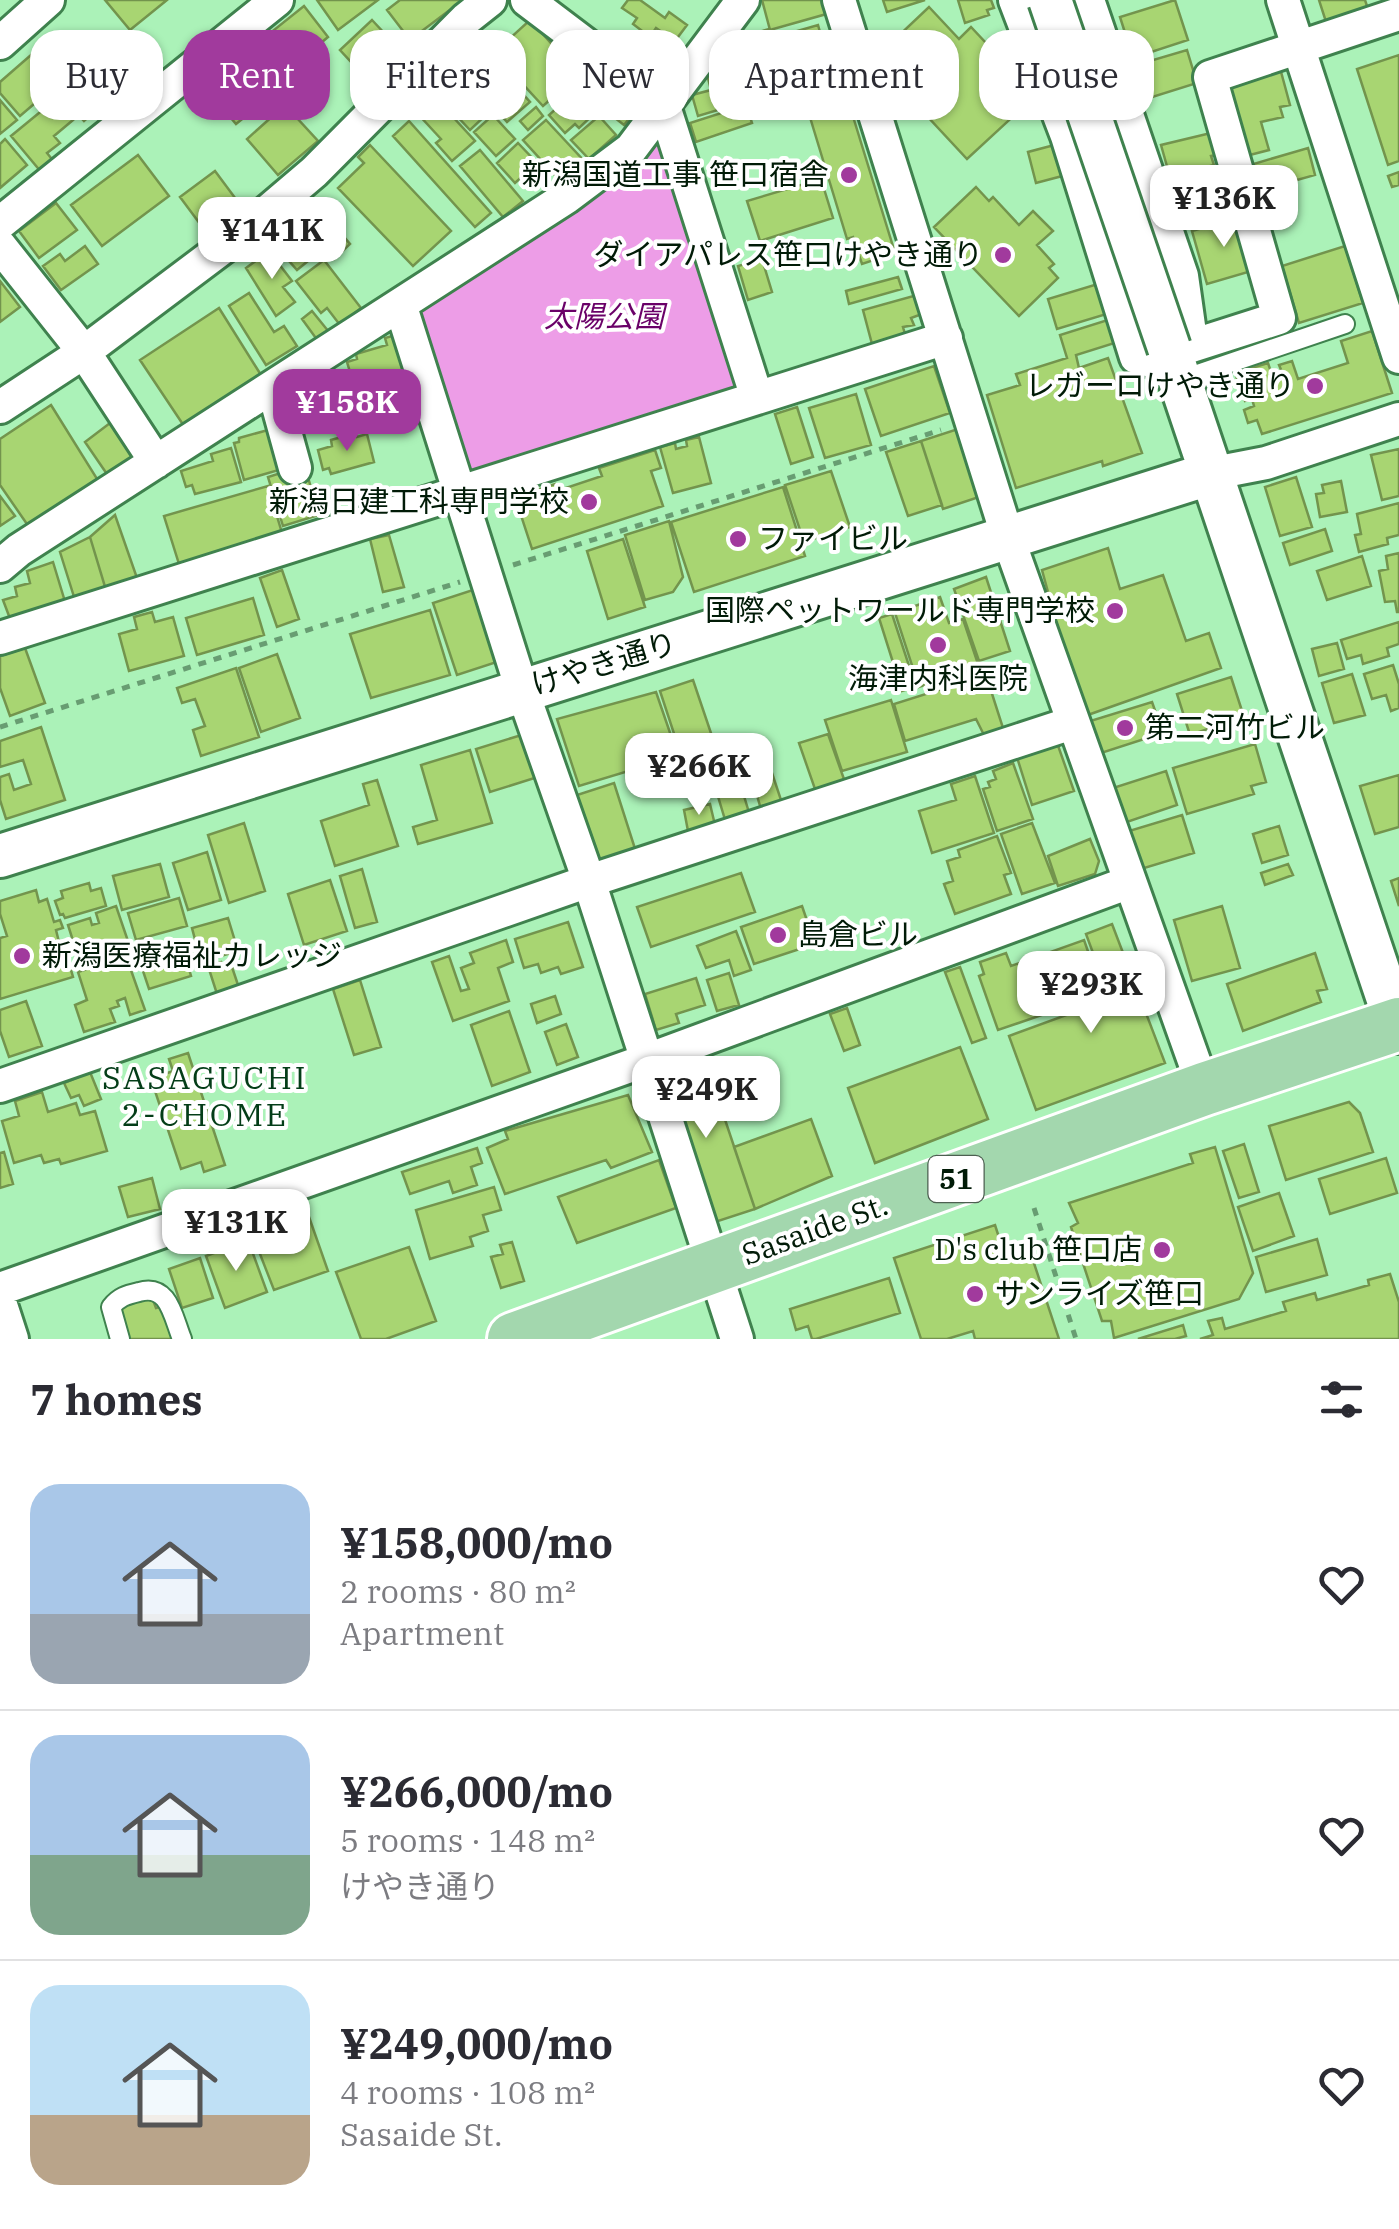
<!DOCTYPE html>
<html lang="en">
<head>
<meta charset="utf-8">
<style>
  :root { --surface:#fff; --page:#f2f2f3; --text:#2b2b33; --muted:#7c7c81; --line:#e1e1e2; --accent:#a13a9d }
  body { margin:0; font-family:"IBM Plex Serif","Noto Sans JP",serif; background:var(--page); color:var(--text); height:100vh; display:flex; flex-direction:column; font-size:38px; white-space:nowrap }
  * { box-sizing:border-box; margin:0 }
  p { font-size:32px; color:var(--muted) }
  .icon { flex:none; width:55px; height:55px; fill:none; stroke:currentColor; stroke-width:2; stroke-linecap:round; stroke-linejoin:round }
  .map { position:relative; height:1339px; overflow:hidden }
  .details { display:flex; flex-direction:column; background:var(--surface); flex:1 }
  .details>* { flex:none }
  .guide { position:absolute; left:30px; top:30px; width:1340px; height:90px; display:flex; gap:20px }
  .price { position:absolute; translate:-50% -85px; padding:0 22px; border-radius:20px; background:#fff; color:#222; font-size:32px; line-height:65px; filter:drop-shadow(0 2px 5px #0008) }
  .price::after { content:''; position:absolute; left:50%; top:60px; width:30px; height:22px; margin-left:-15px; background:inherit; clip-path:polygon(0 0,100% 0,50% 100%) }
  .price.current { background:var(--accent); color:#fff }
  ul { padding:0; list-style:none }
  li { display:flex; align-items:center; gap:30px; height:250px; padding:0 30px }
  li+li { border-top:2px solid var(--line) }
  li span { display:grid; place-items:center; flex:none; width:280px; height:200px; border-radius:30px; color:#555 }
  li>.icon { margin-inline-start:auto }
  span .icon { width:120px; height:120px; fill:#fffc; stroke-width:1 }
  li b { font-size:42px }
  h2 { display:flex; justify-content:space-between; align-items:center; height:120px; padding:0 30px; font-size:42px }
  .tag { padding:0 35px; border-radius:30px; background:var(--surface); box-shadow:0 2px 8px #0004; font-size:35px; line-height:90px }
  .tag.current { background:var(--accent); color:#fff }
  .map>svg:first-child { display:block }
  .green { fill:#ed9de7 }
  .building { fill:#a8d572; stroke:#73944d; stroke-width:2.5 }
  .lines { fill:none; stroke-linecap:round; stroke-linejoin:round }
  .service-casing { stroke:#3f824e; stroke-width:22 }
  .minor-casing { stroke:#3f824e; stroke-width:38 }
  .tertiary-casing { stroke:#3f824e; stroke-width:48 }
  .primary-casing { stroke:#fff; stroke-width:58 }
  .path { stroke:#689d72; stroke-width:5; stroke-dasharray:8 8; stroke-linecap:butt }
  .service { stroke:#fff; stroke-width:18 }
  .minor { stroke:#fff; stroke-width:32 }
  .tertiary { stroke:#fff; stroke-width:42 }
  .primary { stroke:#a3d7ae; stroke-width:52 }
  .tertiary-bridge-casing { stroke:#3f824e; stroke-width:48; stroke-linecap:butt }
  .tertiary-bridge { stroke:#fff; stroke-width:42 }
  .poi-dot { fill:#a13a9d; stroke:#fff; stroke-width:4 }
  .labels { text-anchor:middle; stroke-width:8; stroke-linejoin:round; paint-order:stroke }
  .shield { fill:#fff; stroke:#4d5f51; stroke-width:2.5 }
  .shield-label { font-size:28px; font-weight:bold; fill:#011b07 }
  .poi-label { font-size:30px; fill:#011b07; stroke:#fff; text-anchor:end }
  .park-label { font-size:30px; font-style:italic; fill:#6a0168; stroke:#fff }
  .street-label { font-size:30px; fill:#011b07; stroke:#fff }
  .neighbourhood-label { font-size:32px; letter-spacing:2.5px; fill:#043d18; stroke:#fff }
</style>
</head>
<body>
<div class="map">
<svg width="1399" height="1339" viewBox="0 0 1399 1339">
  <rect width="100%" height="100%" fill="#abf2b8"/>
  <path class="green" d="M663 131 741 391 468 471 414 310Z"/>
  <path class="building" d="M105 0H167L130 30Z
    M317 0H378L338 30Z
    M400 0H463L410 40 387 10Z
    M628 0H640L665 18 669 12 687 25 675 41 656 28 650 37 633 24 637 18 622 8Z
    M762 0H827L830 13 770 30Z
    M883 0H925L887 12Z
    M958 0H991L994 8 987 10 989 15 965 23Z
    M1175 0 1188 40 1133 58 1120 17Z
    M1319 0H1365L1369 12 1327 25Z
    M304 6 328 37 309 53 312 57 270 92 272 95 236 124 204 86Z
    M929 7 959 39 971 27 1015 74 1000 88 1020 110 967 159 874 59Z
    M372 20 400 50 393 57 400 64 375 88 340 50Z
    M530 20 559 52 567 45 582 61 557 84 562 89 543 106 494 53Z
    M818 25 827 57 809 61 811 68 800 71 801 76 788 79 776 37Z
    M769 29 784 79 746 90 731 40Z
    M120 34 141 58 131 67 134 71 143 64 158 82 149 90 139 78 128 87 132 91 121 100 88 61Z
    M639 37 669 60 657 75 628 51Z
    M47 41 67 65 43 86 48 92 20 116 0 93V82Z
    M1187 50 1197 83 1146 99 1136 65Z
    M1399 55V161L1388 165 1357 69Z
    M82 63 112 96 84 121 54 88Z
    M485 68 504 89 512 82 530 102 507 122 493 106 490 110 466 84Z
    M1280 68 1290 105 1280 107 1283 117 1261 122 1269 150 1246 156 1226 82Z
    M599 70 625 90 616 102 632 115 624 125 582 92Z
    M735 70 745 102 698 116 692 95 711 90 708 78Z
    M839 71 895 253 862 264 853 237 847 239 809 114 813 112 804 82Z
    M453 86 466 100 470 95 487 114 470 130 440 98Z
    M799 86 803 101 755 114 751 99Z
    M428 90 475 141 452 161 436 143 441 139 418 114 421 111 414 103Z
    M576 91 596 112 579 128 575 124 565 133 549 115Z
    M56 99 73 120 54 136 60 143 47 153 55 163 42 173 11 136Z
    M0 100 17 120 0 134Z
    M285 105 318 141 278 175 247 139Z
    M746 105 752 123 696 142 690 123Z
    M536 107 543 116 528 130 520 121Z
    M493 115 515 139 496 156 474 132Z
    M599 116 616 135 589 159 571 140Z
    M546 120 586 163 563 184 523 140Z
    M409 121 491 213 475 227 393 136Z
    M1215 132 1221 154 1211 156 1214 165 1170 177 1161 145Z
    M5 139 27 165 0 188V144Z
    M518 143 537 163 515 183 497 163Z
    M1058 144 1066 175 1036 183 1028 152Z
    M370 145 451 231 413 266 338 188 364 163 358 157Z
    M1308 148 1315 175 1258 191 1250 165Z
    M480 150 523 201 503 217 460 166Z
    M138 155 169 196 102 246 71 205Z
    M1227 168 1236 196 1189 210 1180 182Z
    M215 171 247 214 212 240 180 197Z
    M1399 172V185L1392 187 1388 176Z
    M821 179 833 218 760 241 747 201Z
    M976 187 989 201 993 197 1019 225 1033 211 1053 231 1037 245 1054 264 1049 268 1058 278 1019 316 934 227Z
    M56 203 77 230 39 258 19 231Z
    M316 204 350 244 334 259 299 220Z
    M1240 217 1255 270 1207 284 1192 231Z
    M290 228 314 256 297 270 273 243Z
    M85 246 98 264 61 290 43 266 60 254 65 261Z
    M1345 246 1363 303 1299 323 1282 266Z
    M269 251 292 281 283 287 295 302 276 316 246 268Z
    M762 259 772 292 748 300 738 266Z
    M324 260 361 308 340 325 327 308 321 313 296 281Z
    M898 277 902 289 849 304 846 291Z
    M0 281 20 307 0 322Z
    M1101 283 1110 313 1057 329 1048 299Z
    M249 293 274 332 284 326 297 346 266 365 229 306Z
    M917 295 922 314 911 318 914 325 903 327 905 334 872 344 863 310Z
    M219 308 261 375 184 426 140 360Z
    M312 311 329 332 318 341 302 319Z
    M1114 318 1121 341 1076 355 1079 368 1108 358 1142 453 1103 466 1102 461 1016 488 987 395 1020 385 1016 374 1067 358 1060 335Z
    M1372 331 1392 393 1262 434 1257 420 1248 423 1244 410 1254 406 1252 399 1245 401 1235 373 1268 363 1272 375 1282 372 1279 365 1292 361 1298 379 1348 363 1341 341Z
    M399 334 410 368 354 385 347 362 357 359 356 354 387 345 385 338Z
    M934 366 950 413 881 436 865 389Z
    M403 375 411 401 375 412 377 418 363 422 353 390Z
    M331 381 333 388 342 385 353 420 338 425 336 420 304 430 295 403 306 399 302 390Z
    M856 394 871 445 825 458 809 408Z
    M51 405 99 482 29 527 0 485V439Z
    M797 407 813 457 791 464 775 414Z
    M114 420 141 458 109 477 85 442Z
    M961 428 985 495 943 509 921 441Z
    M268 430 279 470 244 480 234 443 239 442V438Z
    M356 433 357 437 367 434 374 462 331 474 329 468 323 470 318 450 332 446 331 440Z
    M699 437 711 483 673 493 660 447 675 443 676 449 687 446 686 440Z
    M921 441 942 505 908 516 886 452Z
    M231 448 241 482 195 494 192 485 186 487 181 471 213 461 211 454Z
    M1399 449V496L1382 500 1371 455Z
    M655 450 661 468 651 471 663 506 532 549 515 497 555 484 557 491 602 476 599 468Z
    M290 470 307 474 319 515 283 526 268 477Z
    M831 471 850 527 804 542 785 485Z
    M1296 477 1312 527 1280 536 1265 487Z
    M1341 481 1347 512 1320 517 1316 494 1324 493 1322 485Z
    M268 486 282 533 179 564 164 516Z
    M783 487 805 556 694 592 671 522Z
    M0 496 15 516 0 526Z
    M1399 503V535L1387 538 1388 544 1359 552 1355 535 1361 534 1357 514Z
    M115 515 137 578 106 590 90 537Z
    M669 521 683 577 673 592 645 600 625 535Z
    M1325 529 1332 551 1290 565 1283 543Z
    M389 535 404 587 383 592 370 539Z
    M90 537 106 590 75 600 60 552Z
    M623 539 645 607 608 619 587 551Z
    M1108 548 1120 589 1163 575 1186 641 1209 633 1221 668 1082 717 1042 570Z
    M1108 548 1120 589 1163 575 1186 641 1209 633 1221 668 1082 717 1042 570Z
    M1399 553V612H1397L1395 601 1385 602 1379 571 1388 569 1386 556Z
    M1362 556 1371 586 1327 600 1317 571Z
    M53 562 66 605 12 624 3 600 17 596 15 587 30 583 27 571Z
    M282 570 299 619 277 627 260 578Z
    M986 577 1010 651 979 661 954 589Z
    M482 587 506 659 457 675 433 603Z
    M940 597 949 623 963 619 979 667 919 687 895 613Z
    M253 598 264 635 197 655 186 618Z
    M430 610 450 675 371 698 350 634Z
    M152 612 155 622 173 617 184 656 129 671 119 634 137 629 134 617Z
    M892 614 916 687 902 691 879 618Z
    M1399 622V644L1387 648 1389 656 1363 664 1361 655 1347 659 1341 640Z
    M1337 643 1344 669 1319 676 1312 649Z
    M25 648 45 703 10 716 0 688V656Z
    M277 654 300 718 261 732 239 668Z
    M1393 665 1399 684V708L1391 711 1386 695 1372 699 1364 674Z
    M236 668 259 737 201 756 193 730 205 726 195 699 182 703 177 688Z
    M1352 674 1365 715 1334 723 1322 683Z
    M986 675 1003 728 984 735 976 719 905 741 894 704Z
    M1231 677 1244 717 1190 735 1177 694Z
    M693 680 715 745 681 755 660 691Z
    M656 692 678 756 579 786 557 719Z
    M891 700 907 752 842 771 825 720Z
    M1152 702 1163 733 1098 754 1087 722Z
    M41 727 65 800 6 819 0 800V777L9 774 14 790 31 784 23 760 0 767V741Z
    M528 733 541 776 490 792 476 749Z
    M828 734 845 782 816 792 799 743Z
    M1055 737 1074 791 1032 805 1015 751Z
    M762 743 784 809 763 816 743 748Z
    M1255 744 1266 782 1251 786 1254 794 1187 814 1173 768Z
    M733 748 741 777 681 793 673 765Z
    M470 750 492 823 418 844 413 827 437 820 421 765Z
    M1013 763 1033 819 997 831 983 789 990 787 988 782 996 779 993 771Z
    M1166 771 1177 805 1124 823 1113 788Z
    M1399 775V827L1375 834 1360 786Z
    M975 776 994 833 932 853 919 811 956 800 951 784Z
    M377 780 398 846 335 866 321 821 369 805 363 784Z
    M614 783 637 855 602 866 577 795Z
    M741 786 750 816 726 823 717 793Z
    M710 804 715 825 688 831 684 810Z
    M1182 815 1194 853 1141 869 1129 831Z
    M244 823 265 891 229 903 208 835Z
    M1032 823 1055 883 1022 894 1001 834Z
    M1279 826 1288 855 1262 863 1253 834Z
    M997 836 1011 873 1004 875 1011 894 955 914 944 884 953 881 947 861 960 857 958 850Z
    M1090 839 1099 861 1095 874 1058 886 1048 856Z
    M207 852 221 900 188 910 173 863Z
    M160 864 169 897 122 910 113 876Z
    M1288 864 1293 875 1265 885 1261 873Z
    M362 869 377 922 355 928 340 876Z
    M741 873 755 912 651 947 637 907Z
    M1399 878V906L1391 881Z
    M330 880 347 931 304 945 288 894Z
    M89 883 91 891 101 888 106 906 65 918 63 914 60 915 55 901 63 898 61 891Z
    M36 890 39 902 47 899 54 922 60 920 63 928 56 930 59 942 51 944 56 960 67 956 73 977 0 999V938L7 936 0 914V901Z
    M179 898 187 926 136 940 128 913Z
    M116 906 130 947 80 963 68 925 90 918 92 925 99 923 96 913Z
    M802 906 815 944 754 964 741 927Z
    M1222 906 1240 968 1192 981 1174 920Z
    M228 918 238 951 201 962 192 928Z
    M568 922 583 967 561 974 558 967 541 973 538 964 524 968 515 939Z
    M1112 924 1165 1063 1036 1110 1009 1036 1110 999 1086 934Z
    M736 931 751 970 734 976 729 960 706 968 697 946Z
    M506 940 513 962 498 968 509 1001 453 1021 432 962 449 956 461 991 469 989 461 968 474 963 470 953Z
    M1084 940 1103 994 998 1030 979 976 984 974 980 962 1006 953 1011 966Z
    M183 948 191 976 149 989 140 962Z
    M1315 953 1327 989 1317 991 1321 1002 1243 1031 1227 984Z
    M126 956 145 1010 130 1015 125 998 117 1001 119 1006 110 1009 115 1022 84 1032 75 1005 87 1000 78 972Z
    M221 962 223 969 232 967 239 988 217 994 208 966Z
    M960 967 986 1038 972 1043 945 972Z
    M729 973 739 1005 717 1011 707 980Z
    M696 978 705 1005 676 1014 679 1023 656 1030 645 994Z
    M360 980 381 1047 354 1055 333 989Z
    M555 996 561 1014 537 1023 531 1004Z
    M26 1001 42 1046 9 1057 0 1031V1010Z
    M847 1008 860 1045 844 1051 830 1014Z
    M509 1011 530 1072 492 1086 471 1025Z
    M566 1024 578 1057 557 1065 545 1032Z
    M960 1047 988 1119 875 1163 848 1088Z
    M188 1053 225 1165 204 1172 201 1162 181 1169 151 1079 173 1071 169 1059Z
    M704 1057 755 1209 709 1224 658 1072Z
    M90 1072 101 1099 84 1106 79 1095 71 1098 64 1083Z
    M42 1092 48 1112 76 1103 80 1115 95 1111 107 1151 61 1164 59 1159 44 1163 41 1155 14 1163 2 1121 19 1116 15 1101Z
    M628 1095 652 1152 611 1168 606 1160 505 1194 487 1148 508 1139 505 1131Z
    M1349 1102 1360 1113 1373 1152 1286 1180 1269 1126Z
    M811 1119 832 1176 755 1209 734 1147Z
    M1244 1144 1259 1192 1239 1198 1223 1151Z
    M1215 1147 1253 1273 1239 1299 1114 1338 1111 1321H1102L1071 1227 1078 1223 1069 1203 1193 1163 1190 1154Z
    M477 1148 482 1163 471 1167 477 1185 453 1193 449 1181 410 1194 402 1172Z
    M4 1152 13 1184 0 1188V1153Z
    M1386 1158 1397 1193 1330 1214 1319 1179Z
    M659 1160 676 1208 577 1243 558 1197Z
    M152 1178 160 1209 128 1217 119 1187Z
    M494 1187 501 1210 483 1215 488 1231 470 1237 473 1246 430 1259 416 1210Z
    M1279 1193 1294 1236 1253 1251 1238 1207Z
    M302 1197 328 1271 274 1290 246 1218Z
    M995 1225 1004 1253 1028 1245 1059 1339H975L973 1331 947 1339H921L894 1258Z
    M1317 1239 1327 1275 1266 1292 1256 1257Z
    M248 1240 267 1292 225 1308 206 1256Z
    M512 1242 524 1281 501 1288 491 1257 503 1254 500 1245Z
    M409 1247 436 1321 386 1339H361L336 1272Z
    M200 1258 213 1298 182 1308 169 1269Z
    M1390 1274 1399 1302V1339H1200L1213 1335 1208 1321 1222 1318 1225 1329 1286 1311 1283 1302 1315 1293 1317 1300 1369 1285 1368 1280Z
    M889 1278 900 1313 816 1339H812L808 1326 796 1330 790 1309Z
    M152 1297 156 1308 164 1306 175 1339H124L118 1308Z
    M1183 1325 1186 1336 1175 1339H1138Z"/>
  <g class="lines">
    <g class="service-casing">
      <path id="service" d="M1180 380 1345 324
        M120 1339 111 1307C119 1297 126 1295 139 1292 169 1283 173 1317 182 1339"/>
    </g>
    <g class="minor-casing">
      <path id="minor" d="M527 0 663 103 757 398
        M839 0 1008 538 1204 1089
        M1015 0 1067 136 1136 357 1175 367 1190 333 1182 276 1088 0
        M1283 0 1399 357
        M0 43 48 0
        M0 223 277 0
        M0 246 84 352 156 462
        M401 307 522 690 589 881 737 1339
        M1182 349 1279 318 1210 77 1399 14
        M273 388 295 468
        M0 407 84 352 241 234 314 172 466 19 490 0
        M1209 474 1266 463 1399 419
        M0 566 19 550 567 197 631 149 743 0
        M0 638 946 338
        M0 1086 589 881 1072 723
        M0 1289 647 1060 1130 882
        M0 1302 12 1339"/>
    </g>
    <g class="tertiary-casing">
      <path id="tertiary" d="M1169 348 1399 1032
        M0 856 1209 474"/>
    </g>
    <g class="primary-casing">
      <path id="primary" d="M514 1339 1204 1089 1399 1024"/>
    </g>
    <path class="path" d="M513 565 941 430
      M0 727 460 582
      M1034 1208 1076 1339"/>
    <use href="#service" class="service"/>
    <use href="#minor" class="minor"/>
    <use href="#tertiary" class="tertiary"/>
    <use href="#primary" class="primary"/>
    <g class="tertiary-bridge-casing">
      <path id="tertiary-bridge" d="M1050 0 1169 348"/>
    </g>
    <use href="#tertiary-bridge" class="tertiary-bridge"/>
  </g>
  <g class="poi-dot">
    <circle cx="849" cy="175" r="10"/>
    <circle cx="1003" cy="255" r="10"/>
    <circle cx="1315" cy="386" r="10"/>
    <circle cx="589" cy="502" r="10"/>
    <circle cx="738" cy="539" r="10"/>
    <circle cx="1115" cy="611" r="10"/>
    <circle cx="938" cy="645" r="10"/>
    <circle cx="1125" cy="728" r="10"/>
    <circle cx="778" cy="935" r="10"/>
    <circle cx="22" cy="956" r="10"/>
    <circle cx="1162" cy="1250" r="10"/>
    <circle cx="975" cy="1294" r="10"/>
  </g>
  <g class="labels">
    <rect class="shield" x="928.5" y="1156" width="55" height="46" rx="8"/>
    <g class="shield-label">
      <text x="956" y="1189">51</text>
    </g>
    <g class="poi-label">
      <text x="829" y="185">新潟国道工事 笹口宿舎</text>
      <text x="983" y="265">ダイアパレス笹口けやき通り</text>
      <text x="1295" y="396">レガーロけやき通り</text>
      <text x="569" y="512">新潟日建工科専門学校</text>
      <text x="758" y="549" text-anchor="start">ファイビル</text>
      <text x="1095" y="621">国際ペットワールド専門学校</text>
      <text x="938" y="689" text-anchor="middle">海津内科医院</text>
      <text x="1145" y="738" text-anchor="start">第二河竹ビル</text>
      <text x="798" y="945" text-anchor="start">島倉ビル</text>
      <text x="42" y="966" text-anchor="start">新潟医療福祉カレッジ</text>
      <text x="1142" y="1260">D's club 笹口店</text>
      <text x="995" y="1304" text-anchor="start">サンライズ笹口</text>
    </g>
    <g class="park-label">
      <text x="604" y="327">太陽公園</text>
    </g>
    <g class="street-label">
      <text transform="translate(604 664) rotate(-17)" y="10">けやき通り</text>
      <text transform="translate(815 1230) rotate(-20)" y="10">Sasaide St.</text>
    </g>
    <g class="neighbourhood-label">
      <text x="205" y="1089">SASAGUCHI<tspan x="205" dy="37">2-CHOME</tspan></text>
    </g>
  </g>
</svg>
<b class="price" style="left:1224px;top:250px">¥136K</b>
<b class="price" style="left:272px;top:282px">¥141K</b>
<b class="price current" style="left:347px;top:454px">¥158K</b>
<b class="price" style="left:699px;top:818px">¥266K</b>
<b class="price" style="left:1091px;top:1036px">¥293K</b>
<b class="price" style="left:706px;top:1141px">¥249K</b>
<b class="price" style="left:236px;top:1274px">¥131K</b>
<div class="guide">
<a class="tag">Buy</a>
<a class="tag current">Rent</a>
<a class="tag">Filters</a>
<a class="tag">New</a>
<a class="tag">Apartment</a>
<a class="tag">House</a>
</div>
</div>
<section class="details">
<h2>7 homes<svg class="icon" aria-label="filters" viewBox="0 0 24 24"><path d="M4 7h16M4 17h16"/><circle cx="9" cy="7" r="2"/><circle cx="15" cy="17" r="2"/></svg></h2>
<ul>
<li><span style="background:linear-gradient(#a9c7e8 65%,#9aa5b1 0)"><svg class="icon" aria-label="home" viewBox="0 0 24 24"><path d="M3 11l9-7 9 7M6 9v11h12V9"/></svg></span><div><b>¥158,000/mo</b><p>2 rooms · 80 m²</p><p>Apartment</p></div><svg class="icon" aria-label="heart" viewBox="0 0 24 24"><path d="M12 20l-8-8c-3-5 5-10 8-4 3-6 11-1 8 4z"/></svg></li>
<li><span style="background:linear-gradient(#a9c7e8 60%,#7fa58c 0)"><svg class="icon" aria-label="home" viewBox="0 0 24 24"><path d="M3 11l9-7 9 7M6 9v11h12V9"/></svg></span><div><b>¥266,000/mo</b><p>5 rooms · 148 m²</p><p>けやき通り</p></div><svg class="icon" aria-label="heart" viewBox="0 0 24 24"><path d="M12 20l-8-8c-3-5 5-10 8-4 3-6 11-1 8 4z"/></svg></li>
<li><span style="background:linear-gradient(#bfe0f5 65%,#b9a48a 0)"><svg class="icon" aria-label="home" viewBox="0 0 24 24"><path d="M3 11l9-7 9 7M6 9v11h12V9"/></svg></span><div><b>¥249,000/mo</b><p>4 rooms · 108 m²</p><p>Sasaide St.</p></div><svg class="icon" aria-label="heart" viewBox="0 0 24 24"><path d="M12 20l-8-8c-3-5 5-10 8-4 3-6 11-1 8 4z"/></svg></li>
</ul>
</section>
</body>
</html>
